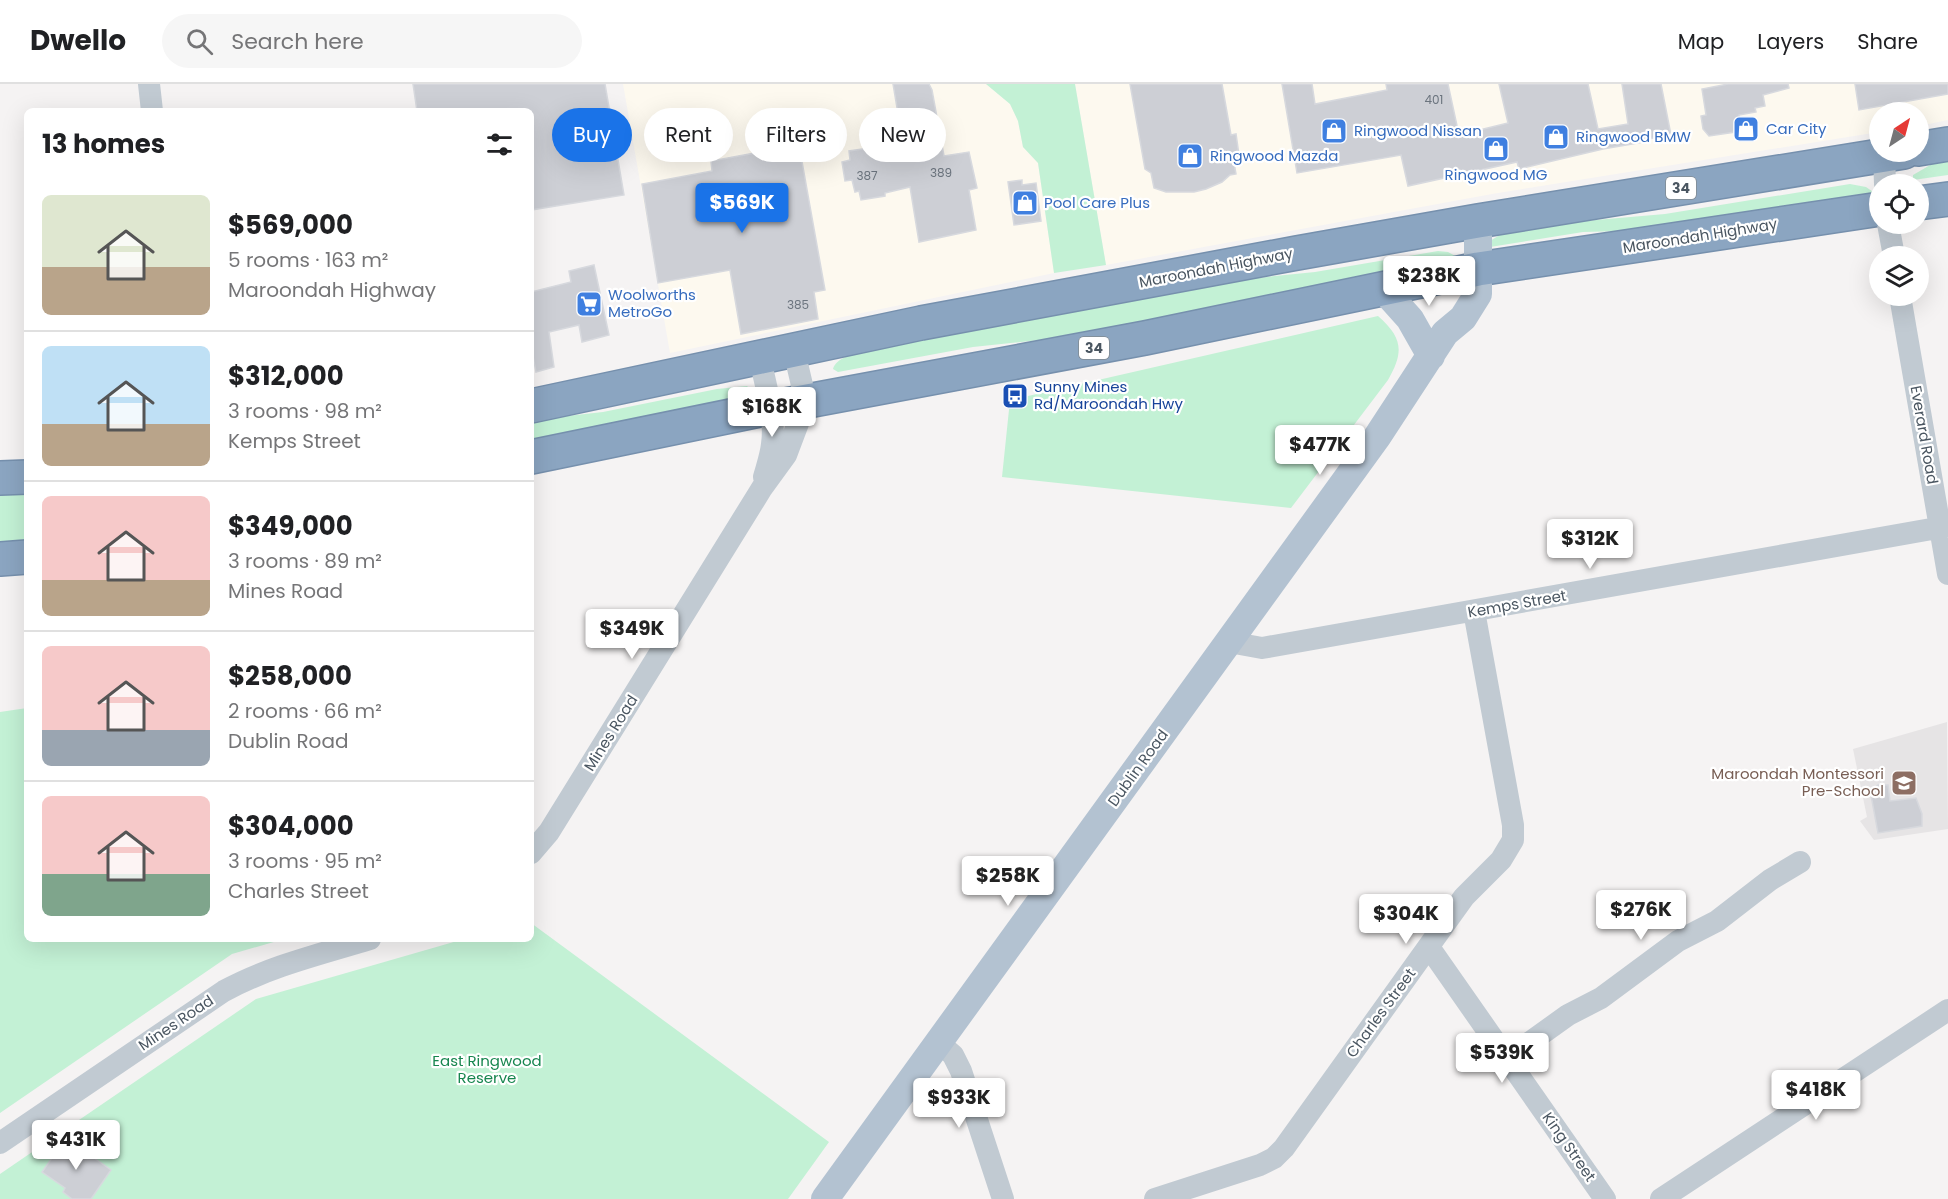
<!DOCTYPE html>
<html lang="en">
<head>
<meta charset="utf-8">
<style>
  :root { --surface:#fff; --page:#f6f6f6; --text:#202124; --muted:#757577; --line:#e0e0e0; --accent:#1a73e8 }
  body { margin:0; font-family:Poppins,sans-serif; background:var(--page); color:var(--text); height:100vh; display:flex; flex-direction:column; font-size:22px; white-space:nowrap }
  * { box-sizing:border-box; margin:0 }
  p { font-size:20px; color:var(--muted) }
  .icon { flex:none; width:33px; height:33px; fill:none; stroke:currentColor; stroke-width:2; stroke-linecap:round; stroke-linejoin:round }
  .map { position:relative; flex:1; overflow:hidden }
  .details { position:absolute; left:24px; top:24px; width:510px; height:834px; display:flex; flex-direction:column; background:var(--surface); border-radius:9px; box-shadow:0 6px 24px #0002 }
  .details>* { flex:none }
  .top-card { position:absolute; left:552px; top:24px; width:570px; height:54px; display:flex; gap:12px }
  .needle { width:39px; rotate:36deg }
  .controls { position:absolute; left:1869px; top:18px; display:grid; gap:12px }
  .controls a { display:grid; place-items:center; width:60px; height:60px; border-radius:50%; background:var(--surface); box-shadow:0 6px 24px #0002; font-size:30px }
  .price { position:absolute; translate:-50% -51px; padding:0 14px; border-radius:6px; background:#fff; color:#222; font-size:20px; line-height:39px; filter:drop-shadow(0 2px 3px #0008) }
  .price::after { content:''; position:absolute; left:50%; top:36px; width:18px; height:14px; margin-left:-9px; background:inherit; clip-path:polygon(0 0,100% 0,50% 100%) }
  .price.selected { background:var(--accent); color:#fff }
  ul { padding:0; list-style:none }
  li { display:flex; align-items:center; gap:18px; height:150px; padding:0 18px }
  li+li { border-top:2px solid var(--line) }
  li span { display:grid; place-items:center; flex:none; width:168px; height:120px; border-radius:9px; color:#555 }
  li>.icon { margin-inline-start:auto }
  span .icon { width:72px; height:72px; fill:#fffc; stroke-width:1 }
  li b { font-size:26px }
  h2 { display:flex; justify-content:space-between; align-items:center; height:72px; padding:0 18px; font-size:26px }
  .tag { padding:0 21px; border-radius:27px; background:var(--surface); box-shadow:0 6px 24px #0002; font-size:21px; line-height:54px }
  .tag.selected { background:var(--accent); color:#fff }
  header { display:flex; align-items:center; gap:36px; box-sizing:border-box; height:84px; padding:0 30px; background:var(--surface); border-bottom:2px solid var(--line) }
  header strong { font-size:28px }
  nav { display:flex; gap:33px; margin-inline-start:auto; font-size:21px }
  .search { width:420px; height:54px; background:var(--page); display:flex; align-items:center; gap:15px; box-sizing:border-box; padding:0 21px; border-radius:33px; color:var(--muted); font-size:22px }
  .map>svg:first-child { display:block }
  .commercial { fill:#fdf9ef }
  .education { fill:#e6e4e5 }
  .green { fill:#c3f1d5 }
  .building { fill:#cdcfd5; stroke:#d7d9de; stroke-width:1.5 }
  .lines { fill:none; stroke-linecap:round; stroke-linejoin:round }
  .highway-casing { stroke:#7690ad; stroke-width:36 }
  .minor { stroke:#c1cad2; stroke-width:22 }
  .major { stroke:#b3c2d1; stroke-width:28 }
  .highway { stroke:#8ba5c1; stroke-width:33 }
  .labels { text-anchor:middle; stroke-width:4.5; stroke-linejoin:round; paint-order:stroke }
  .number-label { font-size:12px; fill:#6b747e }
  .shield { fill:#fff; stroke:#808990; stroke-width:1.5 }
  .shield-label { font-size:14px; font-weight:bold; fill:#4a5661 }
  .shop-label { font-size:15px; fill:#366cbe; stroke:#fff; text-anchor:start }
  .street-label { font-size:15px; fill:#4a5661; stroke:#fff }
  .transit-label { font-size:15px; fill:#164399; stroke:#fff; text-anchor:start }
  .education-label { font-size:15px; fill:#785e54; stroke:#fff; text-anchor:end }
  .park-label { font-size:15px; fill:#17864f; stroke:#fff }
</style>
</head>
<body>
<header>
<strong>Dwello</strong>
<div class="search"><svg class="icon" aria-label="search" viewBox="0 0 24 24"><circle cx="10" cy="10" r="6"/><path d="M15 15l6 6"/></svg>Search here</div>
<nav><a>Map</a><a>Layers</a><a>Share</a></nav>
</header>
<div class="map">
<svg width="1948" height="1115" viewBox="0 0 1948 1115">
  <rect width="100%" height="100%" fill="#f5f3f3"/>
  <path class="commercial" d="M623 0H986L1010 20 1018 37 1023 63 1038 79 1054 189 670 269Z
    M1075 0H1948V36L1919 42 1918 28H1880L1879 48 1492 110 1106 181Z"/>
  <path class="education" d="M1947 638 1948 745 1874 756 1860 737 1867 733 1853 665Z"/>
  <path class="green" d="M986 0H1075L1106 181 1054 189 1038 79 1023 63 1018 37 1010 20Z
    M1944 73H1948V91L1913 96V91Z
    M1850 100 1866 103 1876 110 1623 147 1583 148 1490 163V157L1503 149 1538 141 1665 130Z
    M1438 167 1448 168 1459 174 1078 252 973 263 838 288 833 285C836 274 853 270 864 266L1217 198 1315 188Z
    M1378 232C1403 254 1404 268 1388 296L1291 424 1002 393 1010 316Z
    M747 302 753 308 752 314 531 358V336L603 328 717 305Z
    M27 404V458L0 460V405Z
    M27 624V855H284L232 870 0 1029V628Z
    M531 839 829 1058 788 1115H0V1090L256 915 464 855H531Z"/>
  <path class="building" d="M413 0H605L624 111 531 126V27H417Z
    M893 0H929L932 6 944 72 969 68 977 104 969 106 976 146 919 158 910 103 885 109V112L861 116 859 107 855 108 852 96 845 97 842 78 850 76 849 67 876 63 877 70 904 65Z
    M1130 0H1222L1231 51 1236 50 1240 78 1234 79 1236 90 1230 91 1222 98 1206 105 1194 108H1166L1154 104 1151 89 1145 85Z
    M1282 0H1312L1315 20 1387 6 1386 0H1448L1459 51 1508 39 1499 0H1588L1598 45 1628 40 1622 0H1661L1671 51 1649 55 1650 57 1603 65 1519 85 1517 78 1408 102 1401 71 1297 89Z
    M1728 0H1788L1789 4 1763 11 1765 22 1755 24 1756 28 1739 31 1742 47 1709 52 1703 45 1701 32 1706 31 1702 5Z
    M1855 0H1948V10L1859 26Z
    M799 61 825 206 814 208 818 235 741 250 730 186 658 199 642 100 712 87 711 77Z
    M1022 96V101L1036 99 1041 137 1014 141 1008 98Z
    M594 181 609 251 582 258 579 241 549 248 554 283 536 288 531 262V208L571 198 569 187Z
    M1878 701H1888L1890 717 1916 714 1922 730V742L1878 749 1870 706Z
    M66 1054 111 1086 91 1115H72L63 1108 65 1104 42 1088Z"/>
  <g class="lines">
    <g class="highway-casing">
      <path id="highway" d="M1918 65 1948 60
        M1918 119 1948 115
        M531 322 921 239 1297 169 1478 137 1904 68
        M531 373 770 324 1145 254 1478 185 1880 125
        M0 394 27 393
        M0 475 27 473"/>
    </g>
    <path class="minor" d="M149 0 152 27
      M1884 71 1885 100
      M1888 140 1894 172
      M1900 212 1948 490
      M760 274C765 301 776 333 772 360 771 371 767 382 764 393
      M1229 558 1262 564 1948 442
      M531 769 549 748 762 404 786 371 806 318 794 267
      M1429 863 1605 1115
      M939 959 953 971 961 987 1003 1115
      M1508 974 1568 931 1601 914 1678 857 1717 837 1770 796 1800 778
      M0 1059 224 907C270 882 321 870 370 855
      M1155 1115 1260 1081 1274 1074 1284 1064 1464 813 1501 776 1513 756V741L1474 527
      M1661 1115 1948 926"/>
    <path class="major" d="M1384 206 1410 235 1431 272
      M825 1115 1377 353 1445 249 1463 234 1478 210V137"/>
    <use href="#highway" class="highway"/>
  </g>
  <defs>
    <g id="shop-square" transform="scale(1.35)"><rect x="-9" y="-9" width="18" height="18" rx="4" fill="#3f7fe0" stroke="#fff"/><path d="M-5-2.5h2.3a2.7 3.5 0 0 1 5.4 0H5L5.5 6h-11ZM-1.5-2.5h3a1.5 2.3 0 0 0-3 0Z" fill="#fff"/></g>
    <g id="supermarket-square" transform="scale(1.35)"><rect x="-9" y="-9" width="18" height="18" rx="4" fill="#3f7fe0" stroke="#fff"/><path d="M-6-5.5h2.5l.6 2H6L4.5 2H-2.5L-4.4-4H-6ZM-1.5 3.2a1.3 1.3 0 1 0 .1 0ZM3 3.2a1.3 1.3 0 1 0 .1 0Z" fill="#fff"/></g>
    <g id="bus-square" transform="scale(1.35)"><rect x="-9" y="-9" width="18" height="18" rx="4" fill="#1a4fb4" stroke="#fff"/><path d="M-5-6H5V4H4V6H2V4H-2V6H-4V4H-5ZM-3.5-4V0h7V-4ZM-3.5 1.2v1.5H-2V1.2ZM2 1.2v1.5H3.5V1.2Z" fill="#fff"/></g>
    <g id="school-square" transform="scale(1.35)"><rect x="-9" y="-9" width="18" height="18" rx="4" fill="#8d6e63" stroke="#fff"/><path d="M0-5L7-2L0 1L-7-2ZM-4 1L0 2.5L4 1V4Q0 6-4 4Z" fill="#fff"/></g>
  </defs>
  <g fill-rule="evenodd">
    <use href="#shop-square" x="1746" y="45"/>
    <use href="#shop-square" x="1334" y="47"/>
    <use href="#shop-square" x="1556" y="53"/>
    <use href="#shop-square" x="1496" y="65"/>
    <use href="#shop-square" x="1190" y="72"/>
    <use href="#shop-square" x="1025" y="119"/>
    <use href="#supermarket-square" x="589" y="220"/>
    <use href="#bus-square" x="1015" y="312"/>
    <use href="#school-square" x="1904" y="699"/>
  </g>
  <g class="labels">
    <g class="number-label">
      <text x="1434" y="20">401</text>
      <text x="941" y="93">389</text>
      <text x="867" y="96">387</text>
      <text x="798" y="225">385</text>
    </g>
    <g class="shield">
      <rect x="1666" y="93" width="30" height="22" rx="4.5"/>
      <rect x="1079" y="253" width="30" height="22" rx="4.5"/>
    </g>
    <g class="shield-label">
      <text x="1681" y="109">34</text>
      <text x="1094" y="269">34</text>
    </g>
    <g class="shop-label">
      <text x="1766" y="50">Car City</text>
      <text x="1354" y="52">Ringwood Nissan</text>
      <text x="1576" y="58">Ringwood BMW</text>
      <text x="1210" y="77">Ringwood Mazda</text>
      <text x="1496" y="96" text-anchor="middle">Ringwood MG</text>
      <text x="1044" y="124">Pool Care Plus</text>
      <text x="608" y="216">Woolworths<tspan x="608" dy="17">MetroGo</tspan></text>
    </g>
    <g class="street-label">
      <text transform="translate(1700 152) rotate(-9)" y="5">Maroondah Highway</text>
      <text transform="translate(1216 184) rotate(-11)" y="5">Maroondah Highway</text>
      <text transform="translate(1924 351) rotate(80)" y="5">Everard Road</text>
      <text transform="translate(1517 520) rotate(-10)" y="5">Kemps Street</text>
      <text transform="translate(611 649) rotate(-58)" y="5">Mines Road</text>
      <text transform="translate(1138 684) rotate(-54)" y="5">Dublin Road</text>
      <text transform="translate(1381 929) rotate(-54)" y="5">Charles Street</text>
      <text transform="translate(176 939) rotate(-34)" y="5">Mines Road</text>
      <text transform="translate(1569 1063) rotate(55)" y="5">King Street</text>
    </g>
    <g class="transit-label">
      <text x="1034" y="308">Sunny Mines<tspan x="1034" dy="17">Rd/Maroondah Hwy</tspan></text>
    </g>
    <g class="education-label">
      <text x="1884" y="695">Maroondah Montessori<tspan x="1884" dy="17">Pre-School</tspan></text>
    </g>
    <g class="park-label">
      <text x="487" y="982">East Ringwood<tspan x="487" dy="17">Reserve</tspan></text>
    </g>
  </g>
</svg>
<div class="controls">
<a><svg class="needle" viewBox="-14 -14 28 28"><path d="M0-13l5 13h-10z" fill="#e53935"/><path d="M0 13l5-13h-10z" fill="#757577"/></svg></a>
<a><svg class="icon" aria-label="locate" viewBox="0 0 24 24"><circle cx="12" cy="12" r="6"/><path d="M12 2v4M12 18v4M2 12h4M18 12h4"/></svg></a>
<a><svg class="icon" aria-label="layers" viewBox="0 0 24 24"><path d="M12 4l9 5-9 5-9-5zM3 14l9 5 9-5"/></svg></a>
</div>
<b class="price selected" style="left:742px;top:150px">$569K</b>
<b class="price" style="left:1429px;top:223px">$238K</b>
<b class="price" style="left:772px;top:354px">$168K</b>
<b class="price" style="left:1320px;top:392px">$477K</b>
<b class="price" style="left:1590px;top:486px">$312K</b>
<b class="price" style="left:632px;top:576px">$349K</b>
<b class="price" style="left:1008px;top:823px">$258K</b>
<b class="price" style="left:1641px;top:857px">$276K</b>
<b class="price" style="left:1406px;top:861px">$304K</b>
<b class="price" style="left:1502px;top:1000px">$539K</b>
<b class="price" style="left:1816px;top:1037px">$418K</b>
<b class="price" style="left:959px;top:1045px">$933K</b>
<b class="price" style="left:76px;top:1087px">$431K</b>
<div class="top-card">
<a class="tag selected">Buy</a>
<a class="tag">Rent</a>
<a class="tag">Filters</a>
<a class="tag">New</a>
</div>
<section class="details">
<h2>13 homes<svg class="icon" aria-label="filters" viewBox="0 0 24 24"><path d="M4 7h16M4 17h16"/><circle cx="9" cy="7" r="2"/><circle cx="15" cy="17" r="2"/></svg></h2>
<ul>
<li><span style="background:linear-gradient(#dfe7d0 60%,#b9a48a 0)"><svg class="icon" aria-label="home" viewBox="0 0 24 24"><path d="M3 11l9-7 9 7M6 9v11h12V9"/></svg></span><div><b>$569,000</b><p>5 rooms · 163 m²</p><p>Maroondah Highway</p></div></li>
<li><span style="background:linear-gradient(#bfe0f5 65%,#b9a48a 0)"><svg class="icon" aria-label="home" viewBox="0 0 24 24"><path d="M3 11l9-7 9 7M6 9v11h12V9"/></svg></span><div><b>$312,000</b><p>3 rooms · 98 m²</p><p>Kemps Street</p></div></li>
<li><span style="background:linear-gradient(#f6c9c9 70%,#b9a48a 0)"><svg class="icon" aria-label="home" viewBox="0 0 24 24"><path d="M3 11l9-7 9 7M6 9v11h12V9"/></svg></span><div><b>$349,000</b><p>3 rooms · 89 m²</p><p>Mines Road</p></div></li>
<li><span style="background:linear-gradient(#f6c9c9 70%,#9aa5b1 0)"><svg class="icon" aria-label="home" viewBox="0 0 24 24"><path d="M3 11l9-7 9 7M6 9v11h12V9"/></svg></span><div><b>$258,000</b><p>2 rooms · 66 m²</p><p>Dublin Road</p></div></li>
<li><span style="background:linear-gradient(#f6c9c9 65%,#7fa58c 0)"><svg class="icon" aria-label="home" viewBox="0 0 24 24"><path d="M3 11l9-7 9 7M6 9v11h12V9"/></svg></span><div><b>$304,000</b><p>3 rooms · 95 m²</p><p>Charles Street</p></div></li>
</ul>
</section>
</div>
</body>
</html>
